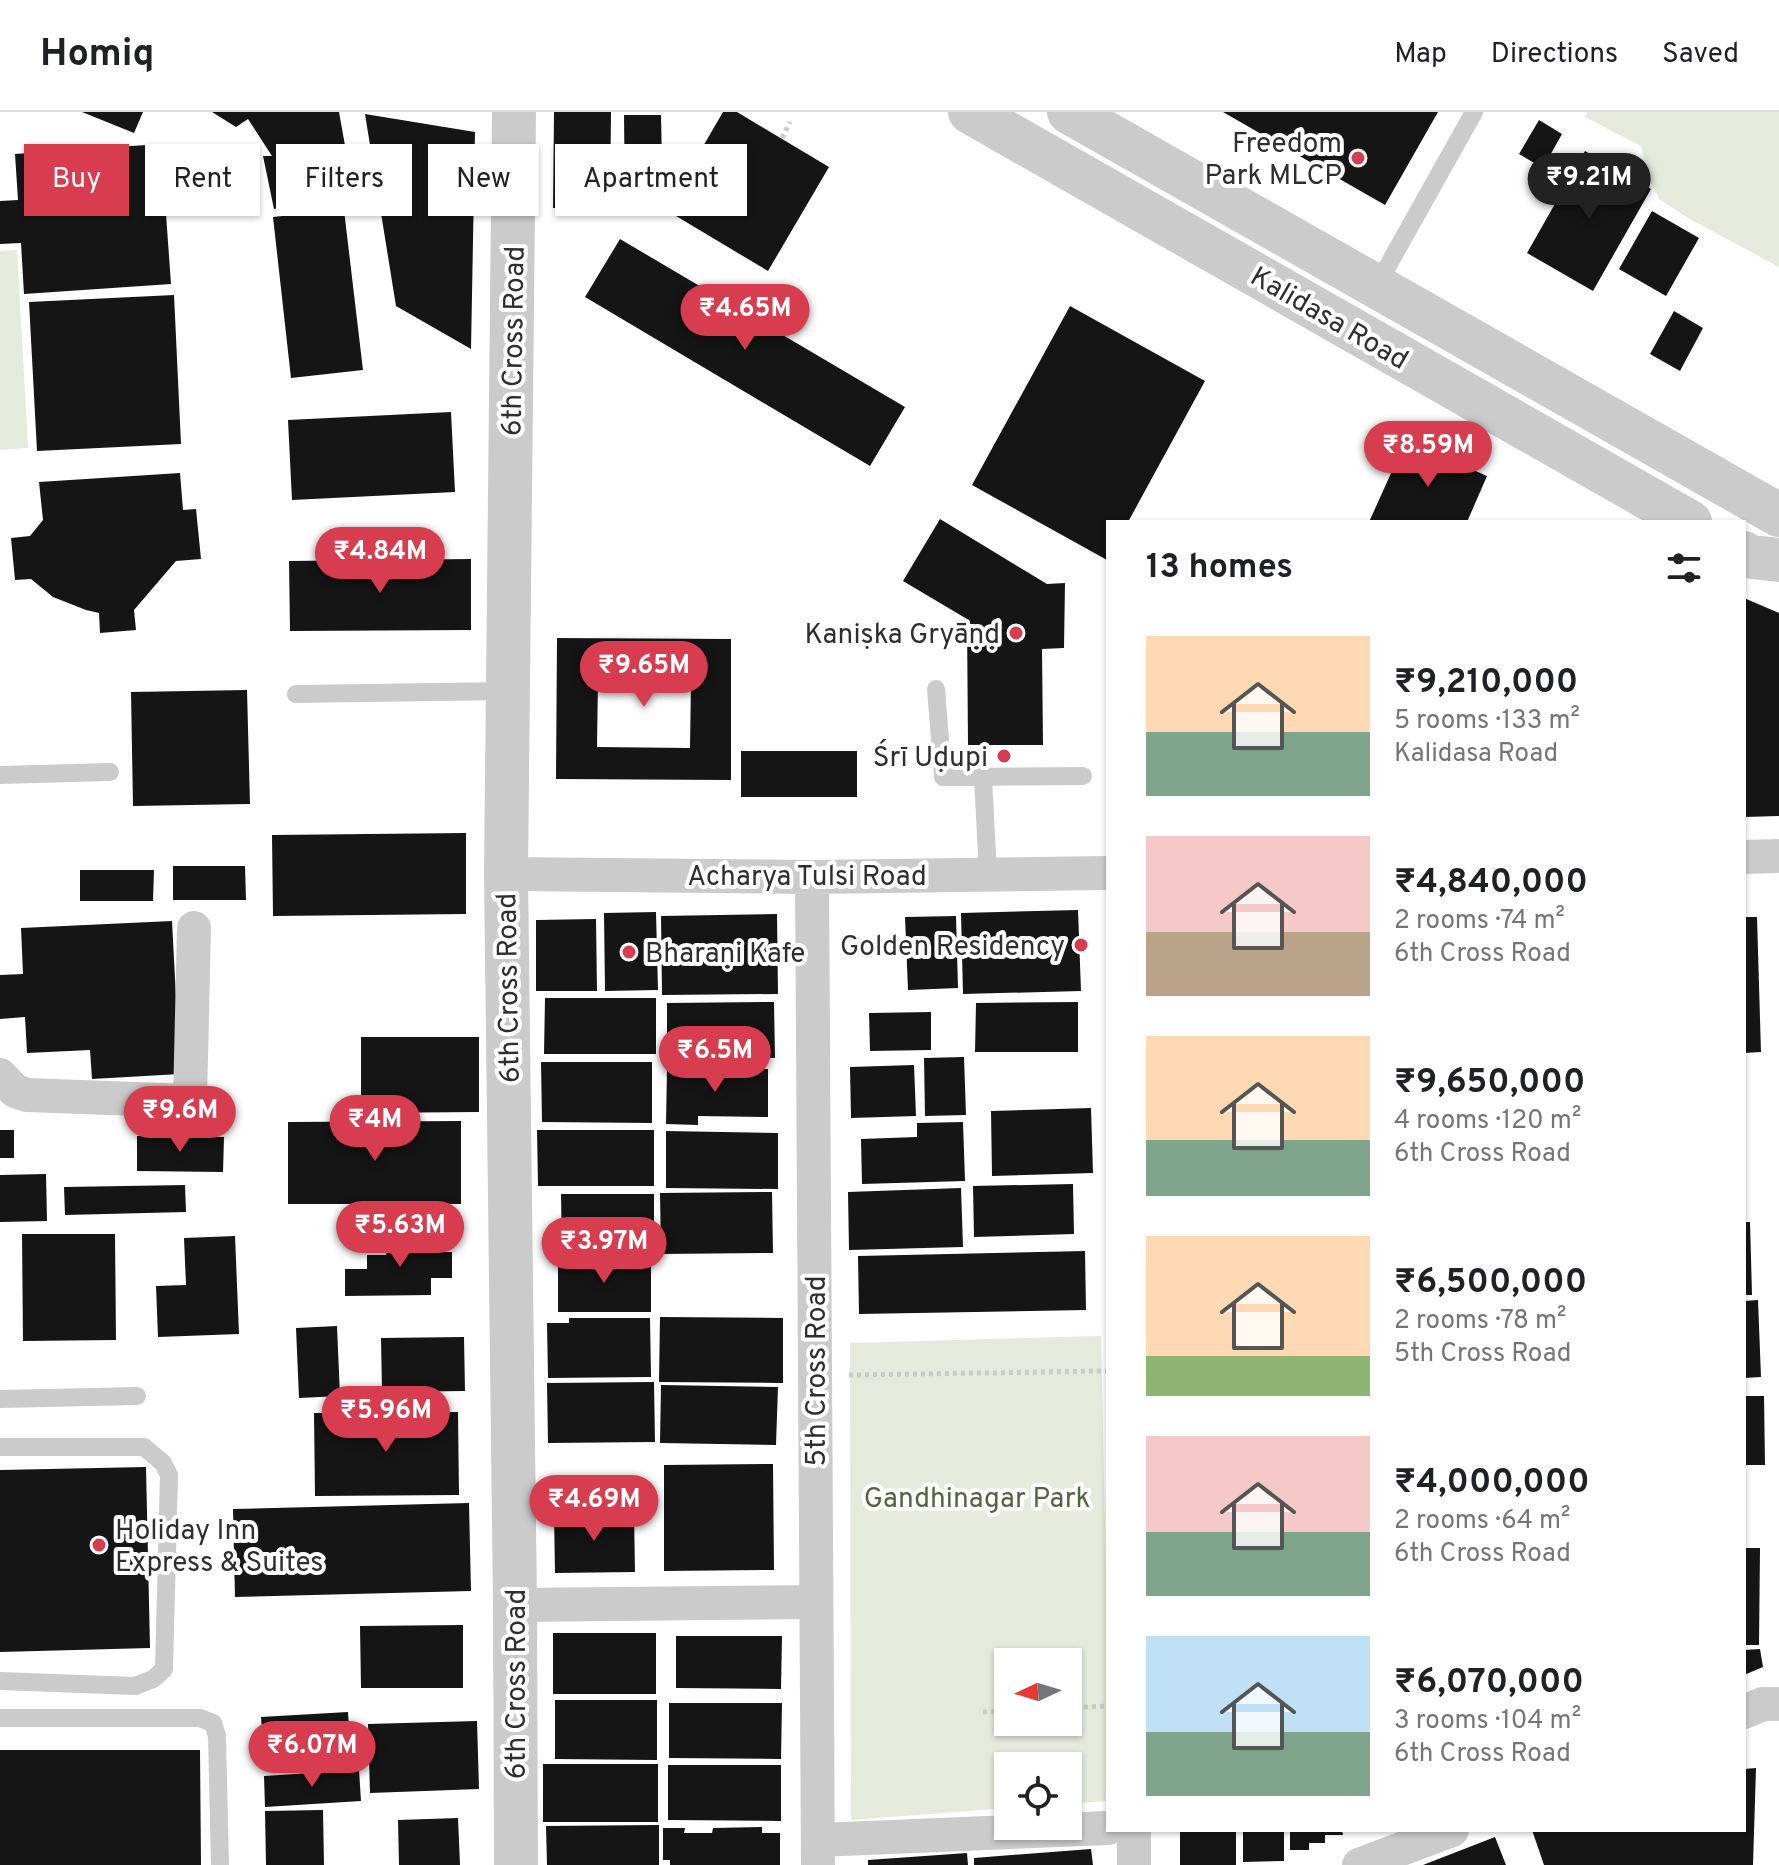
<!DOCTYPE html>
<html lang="en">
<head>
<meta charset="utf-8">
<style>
  :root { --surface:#fff; --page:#f6f6f6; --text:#202124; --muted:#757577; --line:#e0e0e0; --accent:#d73d4f }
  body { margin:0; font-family:Overpass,sans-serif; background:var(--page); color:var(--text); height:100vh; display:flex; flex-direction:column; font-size:30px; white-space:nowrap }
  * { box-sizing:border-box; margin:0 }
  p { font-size:26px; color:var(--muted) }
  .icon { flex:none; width:44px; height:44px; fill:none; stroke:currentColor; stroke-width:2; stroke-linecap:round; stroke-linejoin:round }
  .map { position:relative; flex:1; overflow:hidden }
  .drawer { position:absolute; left:1106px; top:408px; width:640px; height:1312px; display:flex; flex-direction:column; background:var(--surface); border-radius:0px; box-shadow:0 2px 6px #0004 }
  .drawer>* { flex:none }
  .guide { position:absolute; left:24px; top:32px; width:760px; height:72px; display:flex; gap:16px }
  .needle { width:52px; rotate:266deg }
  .controls { position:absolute; left:994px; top:1536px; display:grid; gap:16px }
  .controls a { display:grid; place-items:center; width:88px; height:88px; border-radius:0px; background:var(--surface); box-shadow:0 2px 6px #0004; font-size:40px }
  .price { position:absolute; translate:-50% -68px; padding:0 18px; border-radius:28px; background:var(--accent); color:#fff; font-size:26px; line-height:52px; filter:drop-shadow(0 2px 4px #0008) }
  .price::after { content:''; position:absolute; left:50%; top:48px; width:24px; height:18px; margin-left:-12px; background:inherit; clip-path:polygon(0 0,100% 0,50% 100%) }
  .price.active { background:#222; color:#fff }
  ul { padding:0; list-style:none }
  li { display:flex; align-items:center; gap:24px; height:200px; padding:0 40px }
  li span { display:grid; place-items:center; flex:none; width:224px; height:160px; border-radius:0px; color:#555 }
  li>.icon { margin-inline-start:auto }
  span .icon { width:96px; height:96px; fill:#fffc; stroke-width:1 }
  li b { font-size:34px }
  h2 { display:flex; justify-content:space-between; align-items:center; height:96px; padding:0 40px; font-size:34px }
  .tag { padding:0 28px; border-radius:0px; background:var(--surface); box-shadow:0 2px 6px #0004; font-size:28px; line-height:72px }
  .tag.active { background:var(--accent); color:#fff }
  header { display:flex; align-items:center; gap:48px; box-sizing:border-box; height:112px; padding:0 40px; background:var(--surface); border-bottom:2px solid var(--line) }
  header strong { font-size:38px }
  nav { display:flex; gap:44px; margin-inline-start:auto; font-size:28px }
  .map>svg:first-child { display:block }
  .green { fill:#e4eadc; fill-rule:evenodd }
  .building { fill:#151515; fill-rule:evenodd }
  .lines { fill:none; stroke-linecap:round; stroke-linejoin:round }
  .path { stroke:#cbcbcb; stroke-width:5; stroke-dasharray:4 4; stroke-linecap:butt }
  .service { stroke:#cbcbcb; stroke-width:18 }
  .minor { stroke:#cbcbcb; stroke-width:34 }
  .tertiary { stroke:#cbcbcb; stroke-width:44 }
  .poi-dot { fill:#d73d4f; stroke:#fff; stroke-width:3 }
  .labels { text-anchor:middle; stroke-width:8; stroke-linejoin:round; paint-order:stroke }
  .poi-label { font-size:28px; fill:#2e2e2e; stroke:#fff; text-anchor:end }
  .street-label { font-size:28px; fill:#2e2e2e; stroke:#fff }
  .park-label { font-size:28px; fill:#52653f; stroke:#fff }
</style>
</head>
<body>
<header>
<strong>Homiq</strong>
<nav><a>Map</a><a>Directions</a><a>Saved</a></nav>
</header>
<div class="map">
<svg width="1779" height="1753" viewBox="0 0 1779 1753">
  <rect width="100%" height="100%" fill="#fff"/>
  <path class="green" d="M1587 0H1779V155L1688 106 1659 87 1648 64 1641 34 1585 5Z
    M17 138 28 336 0 338V139Z
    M1101 1224 1108 1555V1689L1068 1692V1654H1008V1696L851 1708 850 1231ZM1008 1550H1068V1610H1008Z"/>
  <path class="building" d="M82 0H143L134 21Z
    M212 0H339L346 39 313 47 320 86 274 97 263 44H272L248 7 236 15Z
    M554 0H611L610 96H553Z
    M723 0H737L829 55 768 159 666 98Z
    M1223 0H1438L1385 93Z
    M365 2 475 20 471 237 396 194Z
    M624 3H661L663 101H625Z
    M1539 8 1562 22 1543 56 1519 42Z
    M161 32 171 172 24 182 21 131 0 132V89L18 88 15 42Z
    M1585 39 1651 77 1593 179 1527 141Z
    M344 98 363 258 291 266 273 105Z
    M1652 99 1699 126 1666 184 1619 157Z
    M620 127 905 295 870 354 585 185Z
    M174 183 181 332 37 339 29 190Z
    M1070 194 1205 269 1128 410H1108L1107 448 972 373Z
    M1674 199 1703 216 1680 259 1650 242Z
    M451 300 455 380 292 388 288 308Z
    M1406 328 1487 364 1467 410H1369Z
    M180 361 183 398 196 397 201 447 176 449 134 498 136 518 100 521 99 501 86 498 53 485 31 467 15 468 11 426 30 424 43 408 39 370Z
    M940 407 1047 472 1065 471 1064 536 1042 537 1043 633H968L967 507 903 469Z
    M471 447V518L290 519 289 449Z
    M1744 486 1779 501V704L1744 705Z
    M557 526 731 527V668L556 667ZM598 567H691L690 636 597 635Z
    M247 578 250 692 133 694 131 580Z
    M741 639H857V685H741Z
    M466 721V802L273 804 272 723Z
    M173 754H245L246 788H173Z
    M80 758H154L153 789H80Z
    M1078 798 1081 879 963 882 961 801Z
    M656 800 658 878 605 879 604 801Z
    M777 802 778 882 662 883 661 804Z
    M956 804 958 876 908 878 905 805Z
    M1744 805H1757L1761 940 1744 941Z
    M596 807 597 879H536V808Z
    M172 809 180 962 92 967 90 938 27 941 25 905 0 907V863L23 862 21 816Z
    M545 886H656V942H544Z
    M774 890 775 946 667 947V891Z
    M1078 890V940H975L976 891Z
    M931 900V938L870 939 869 901Z
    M361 925H479V1000L361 1001Z
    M964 945 966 1003 925 1004 924 946Z
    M541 950H652V1011L542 1010Z
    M914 953 916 1004 851 1006 850 955Z
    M667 956 768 957V1005L698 1004V1013L666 1012Z
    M1091 996 1093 1061 992 1064 991 999Z
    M461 1009V1092H288V1010Z
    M963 1010 965 1069 862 1072 861 1027 917 1025V1011Z
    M0 1018H14V1046H0Z
    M537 1018H654V1074H538Z
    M666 1019 778 1021V1077L666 1076Z
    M137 1024 224 1025 223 1060 137 1059Z
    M46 1062 47 1109 0 1110V1063Z
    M1073 1072 1074 1122 974 1125 973 1074Z
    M185 1073 186 1100 65 1103 64 1075Z
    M961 1076 963 1135 849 1138 848 1080Z
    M772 1080 773 1141 661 1142 660 1081Z
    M561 1082H654V1140H562Z
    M1744 1110H1750L1752 1183H1744Z
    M22 1122H115L116 1228 23 1229Z
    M386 1122H431V1140H452V1166H431V1183L345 1184V1157H367V1143H386Z
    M235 1124 239 1222 158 1225 156 1174 186 1173 184 1126Z
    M1085 1139 1086 1198 859 1202 858 1144Z
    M558 1146H651V1200H558Z
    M1758 1188 1761 1265 1744 1266V1189Z
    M660 1205 783 1206V1271L659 1270Z
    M569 1206H650L651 1265 548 1266 547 1211H569Z
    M337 1214 340 1284 299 1286 296 1216Z
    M464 1225 465 1279 382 1280 381 1226Z
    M654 1270 655 1330 548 1331 547 1271Z
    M661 1273 778 1275 776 1333 660 1331Z
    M1744 1284H1764L1765 1353H1744Z
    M458 1300 459 1383 315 1384 314 1301Z
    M773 1352 774 1458 664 1459V1353Z
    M146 1355 150 1536 0 1540V1358Z
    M469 1391 471 1479 235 1485 233 1397Z
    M634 1401 635 1460 555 1461 554 1402Z
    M1744 1436H1760L1759 1533H1744Z
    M463 1513V1576H361L360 1514Z
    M553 1521H656V1582H553Z
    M676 1524H782L781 1577 676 1576Z
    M1760 1537 1763 1555 1744 1563V1538Z
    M555 1588H657V1648L555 1647Z
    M669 1591H782L781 1647 669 1646Z
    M348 1600 351 1649 265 1654 261 1605Z
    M477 1609 479 1677 370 1681 368 1612Z
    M0 1638H200L201 1753H0Z
    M543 1652H658V1710H543Z
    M668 1653H781V1709L668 1708Z
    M1756 1656 1753 1753H1544L1532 1718H1744V1657Z
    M359 1658 361 1689 265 1695 264 1664Z
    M323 1698 324 1753H266L265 1699Z
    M458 1706 460 1753H399L398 1708Z
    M659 1713V1753H547L546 1714Z
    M762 1715V1721H780V1753H670V1748H663V1716H685L684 1721H712L713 1716Z
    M1180 1718H1236V1753H1180Z
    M1243 1718H1284V1749L1243 1750Z
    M1290 1718H1342L1343 1723H1325V1731H1309V1738H1290Z
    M1495 1725 1506 1753H1423Z
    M1091 1737 1093 1753H974V1746Z
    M967 1741 968 1753H868V1748Z"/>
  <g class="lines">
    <path class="path" d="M782 26 790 10
      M849 1263 1108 1259
      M1068 1596 1108 1594
      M983 1600 1008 1599"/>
    <path class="service" d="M1376 175 1474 0
      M936 577 943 665 1083 664
      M296 582 508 579
      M0 663 110 660
      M983 666 988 762
      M0 1287 137 1284
      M0 1335H144L163 1351 169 1363 164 1557 153 1567 135 1574 0 1569
      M0 1606H200L213 1611 217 1624 220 1753"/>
    <path class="minor" d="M1744 745 1779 744
      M506 762 812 765 1108 761
      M812 765 818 1753
      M0 963 15 979 27 983 190 989 194 816
      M515 1493 816 1490
      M1744 1600 1763 1592H1779
      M1134 1718V1753
      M818 1728 1108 1716
      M1359 1753 1452 1718"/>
    <path class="tertiary" d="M514 0 506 762 515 1493 516 1753
      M970 0 1690 410
      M1069 0 1779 403
      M1744 441 1751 445 1779 448"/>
  </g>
  <g class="poi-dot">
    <circle cx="1358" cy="46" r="8"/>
    <circle cx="1016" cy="521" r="8"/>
    <circle cx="1004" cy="644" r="8"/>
    <circle cx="1081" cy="833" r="8"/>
    <circle cx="629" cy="840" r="8"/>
    <circle cx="99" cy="1433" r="8"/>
  </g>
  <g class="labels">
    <g class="poi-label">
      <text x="1342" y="40">Freedom<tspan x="1342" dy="32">Park MLCP</tspan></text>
      <text x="1000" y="531">Kaniṣka Gryāṇḍ</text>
      <text x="988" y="654">Śrī Uḍupi</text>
      <text x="1065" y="843">Golden Residency</text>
      <text x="645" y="850" text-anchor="start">Bharaṇi Kafe</text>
      <text x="115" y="1427" text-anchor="start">Holiday Inn<tspan x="115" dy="32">Express &amp; Suites</tspan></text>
    </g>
    <g class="street-label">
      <text transform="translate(1330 205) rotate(30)" y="10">Kalidasa Road</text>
      <text transform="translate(512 229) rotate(-89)" y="10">6th Cross Road</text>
      <text x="807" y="773">Acharya Tulsi Road</text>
      <text transform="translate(507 876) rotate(-91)" y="10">6th Cross Road</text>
      <text transform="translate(815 1259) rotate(-90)" y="10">5th Cross Road</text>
      <text transform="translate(515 1572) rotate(-90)" y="10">6th Cross Road</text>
    </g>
    <g class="park-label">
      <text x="977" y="1395">Gandhinagar Park</text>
    </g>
  </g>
</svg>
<div class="controls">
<a><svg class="needle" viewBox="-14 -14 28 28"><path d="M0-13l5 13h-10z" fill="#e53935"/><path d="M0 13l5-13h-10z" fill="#757577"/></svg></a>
<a><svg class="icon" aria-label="locate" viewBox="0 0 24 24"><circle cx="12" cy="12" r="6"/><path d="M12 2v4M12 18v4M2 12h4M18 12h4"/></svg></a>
</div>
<b class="price active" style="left:1589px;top:109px">₹9.21M</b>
<b class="price" style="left:745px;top:240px">₹4.65M</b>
<b class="price" style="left:1428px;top:377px">₹8.59M</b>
<b class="price" style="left:380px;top:483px">₹4.84M</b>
<b class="price" style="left:644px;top:597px">₹9.65M</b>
<b class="price" style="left:715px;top:982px">₹6.5M</b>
<b class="price" style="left:180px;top:1042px">₹9.6M</b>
<b class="price" style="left:375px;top:1051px">₹4M</b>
<b class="price" style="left:400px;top:1157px">₹5.63M</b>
<b class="price" style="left:604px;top:1173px">₹3.97M</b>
<b class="price" style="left:386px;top:1342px">₹5.96M</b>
<b class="price" style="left:594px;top:1431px">₹4.69M</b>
<b class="price" style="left:312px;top:1677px">₹6.07M</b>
<div class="guide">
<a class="tag active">Buy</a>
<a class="tag">Rent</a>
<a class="tag">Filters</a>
<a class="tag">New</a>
<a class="tag">Apartment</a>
</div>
<section class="drawer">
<h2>13 homes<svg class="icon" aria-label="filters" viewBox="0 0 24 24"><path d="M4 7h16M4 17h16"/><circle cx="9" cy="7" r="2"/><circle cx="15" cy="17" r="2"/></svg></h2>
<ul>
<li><span style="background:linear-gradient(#ffd9b3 60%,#7fa58c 0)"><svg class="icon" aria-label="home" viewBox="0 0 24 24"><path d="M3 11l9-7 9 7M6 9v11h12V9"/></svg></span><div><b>₹9,210,000</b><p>5 rooms · 133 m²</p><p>Kalidasa Road</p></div></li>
<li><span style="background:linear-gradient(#f6c9c9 60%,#b9a48a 0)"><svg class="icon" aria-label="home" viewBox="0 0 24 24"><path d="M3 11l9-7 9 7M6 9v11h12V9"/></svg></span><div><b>₹4,840,000</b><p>2 rooms · 74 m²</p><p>6th Cross Road</p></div></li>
<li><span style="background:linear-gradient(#ffd9b3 65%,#7fa58c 0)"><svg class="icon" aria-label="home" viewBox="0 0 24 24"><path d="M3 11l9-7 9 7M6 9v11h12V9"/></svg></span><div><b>₹9,650,000</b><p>4 rooms · 120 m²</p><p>6th Cross Road</p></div></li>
<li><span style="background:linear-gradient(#ffd9b3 75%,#8fb573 0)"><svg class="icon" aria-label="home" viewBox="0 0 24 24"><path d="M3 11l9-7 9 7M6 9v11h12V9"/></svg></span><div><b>₹6,500,000</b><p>2 rooms · 78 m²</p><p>5th Cross Road</p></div></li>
<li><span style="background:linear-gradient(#f6c9c9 60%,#7fa58c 0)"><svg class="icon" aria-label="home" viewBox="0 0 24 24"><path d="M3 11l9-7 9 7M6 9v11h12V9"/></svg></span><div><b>₹4,000,000</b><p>2 rooms · 64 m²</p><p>6th Cross Road</p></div></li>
<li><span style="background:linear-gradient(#bfe0f5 60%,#7fa58c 0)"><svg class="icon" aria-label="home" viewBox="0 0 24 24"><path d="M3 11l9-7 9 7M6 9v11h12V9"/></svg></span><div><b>₹6,070,000</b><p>3 rooms · 104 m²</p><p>6th Cross Road</p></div></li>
</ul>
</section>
</div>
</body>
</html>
